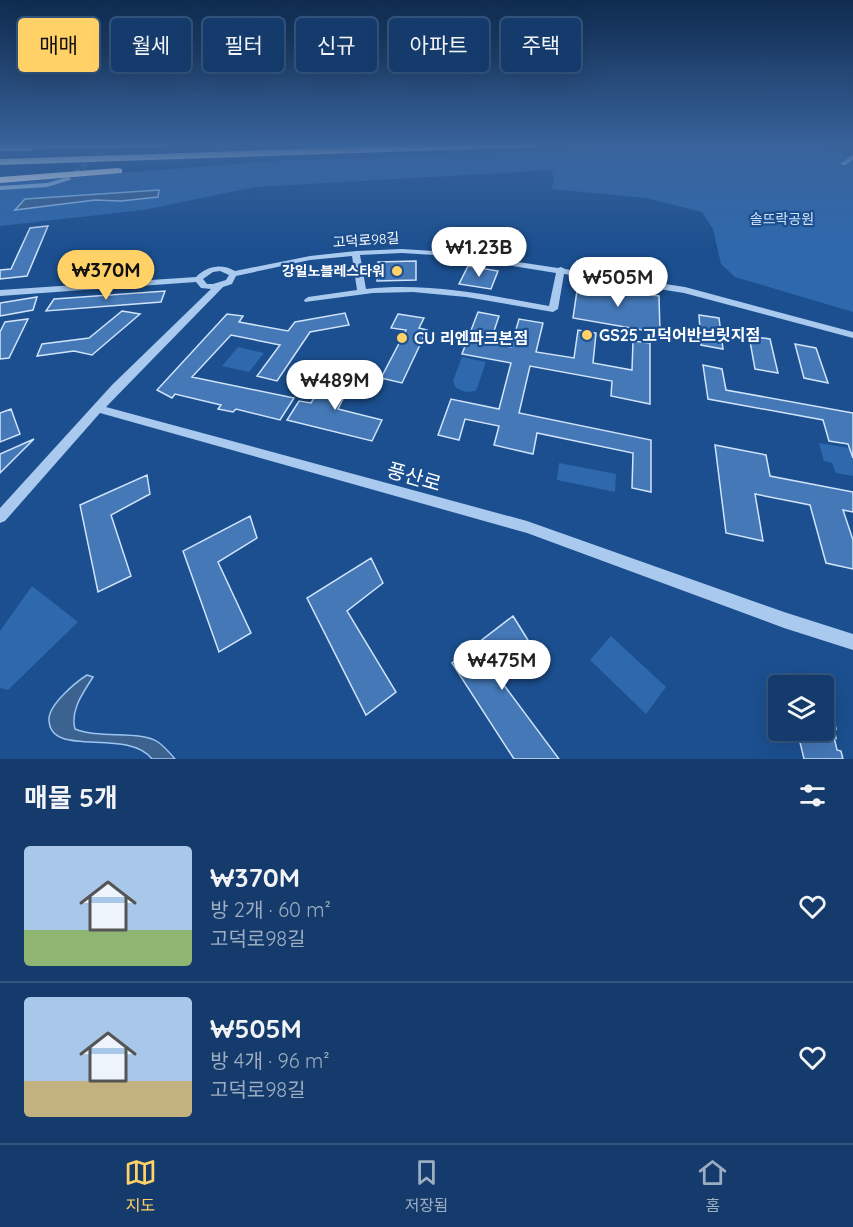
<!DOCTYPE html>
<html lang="ko">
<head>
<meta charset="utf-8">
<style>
  :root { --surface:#143b6b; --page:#214673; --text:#f1f3f6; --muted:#9dadc1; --line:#33557e; --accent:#ffd166 }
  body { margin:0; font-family:Quicksand,"Noto Sans KR",sans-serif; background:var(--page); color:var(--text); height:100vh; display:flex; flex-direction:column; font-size:22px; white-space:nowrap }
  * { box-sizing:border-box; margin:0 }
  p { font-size:20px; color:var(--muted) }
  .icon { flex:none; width:33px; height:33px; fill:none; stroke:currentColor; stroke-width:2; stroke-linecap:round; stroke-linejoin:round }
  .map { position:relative; height:759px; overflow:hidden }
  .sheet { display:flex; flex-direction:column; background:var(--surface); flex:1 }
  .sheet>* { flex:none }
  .guide { position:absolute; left:18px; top:18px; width:818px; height:54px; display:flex; gap:12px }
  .fabs { position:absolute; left:768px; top:675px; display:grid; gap:12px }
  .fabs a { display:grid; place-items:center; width:66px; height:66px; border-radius:6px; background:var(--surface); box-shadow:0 6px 24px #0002,0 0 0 2px var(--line); font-size:30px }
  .price { position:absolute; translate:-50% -51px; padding:0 14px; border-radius:21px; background:#fff; color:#222; font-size:20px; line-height:39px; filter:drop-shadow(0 2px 3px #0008) }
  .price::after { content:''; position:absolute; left:50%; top:36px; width:18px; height:14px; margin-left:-9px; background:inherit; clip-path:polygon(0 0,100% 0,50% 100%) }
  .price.active { background:var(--accent); color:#111 }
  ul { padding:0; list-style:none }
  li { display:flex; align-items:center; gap:18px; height:150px; padding:0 24px }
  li+li { border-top:2px solid var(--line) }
  li span { display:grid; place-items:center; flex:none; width:168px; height:120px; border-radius:6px; color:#555 }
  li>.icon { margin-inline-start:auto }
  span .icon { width:72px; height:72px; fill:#fffc; stroke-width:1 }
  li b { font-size:26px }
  h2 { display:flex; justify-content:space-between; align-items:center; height:72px; padding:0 24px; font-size:26px }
  .chip { padding:0 21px; border-radius:6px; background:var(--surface); box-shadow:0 6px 24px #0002,0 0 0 2px var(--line); font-size:21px; line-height:54px }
  .chip.active { background:var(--accent); color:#111 }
  .menu { display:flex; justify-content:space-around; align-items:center; height:84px; border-top:2px solid var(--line); background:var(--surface); font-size:16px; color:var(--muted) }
  .menu a { display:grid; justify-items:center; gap:3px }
  .menu .active { color:var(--accent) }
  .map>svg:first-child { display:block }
  .green { fill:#2e69ad }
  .water { fill:#3c6290; stroke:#9cc4f0; stroke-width:1.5 }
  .building { fill:#4478b7; stroke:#cfe3fa; stroke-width:1.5 }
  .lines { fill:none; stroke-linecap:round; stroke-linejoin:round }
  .minor-tunnel { stroke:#3d69a0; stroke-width:6; stroke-dasharray:6 3; stroke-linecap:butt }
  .minor { fill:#a9c9ee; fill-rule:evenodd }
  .highway { fill:#fff; fill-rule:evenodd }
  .highway-bridge { stroke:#fff; stroke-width:10 }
  .poi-dot { fill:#ffd166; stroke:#1b4f8f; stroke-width:2 }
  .labels { text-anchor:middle; stroke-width:4.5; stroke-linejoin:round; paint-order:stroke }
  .far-park-label { font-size:14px; fill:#cfe3fa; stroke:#1b4f8f }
  .far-street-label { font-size:14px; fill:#fff; stroke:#1b4f8f }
  .far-poi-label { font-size:14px; font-weight:bold; fill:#fff; stroke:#1b4f8f; text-anchor:end }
  .poi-label { font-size:16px; font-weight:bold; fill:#fff; stroke:#1b4f8f; text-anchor:start }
  .near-street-label { font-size:20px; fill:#fff; stroke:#1b4f8f }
</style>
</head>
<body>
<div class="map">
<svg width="853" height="759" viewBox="0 0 853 759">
  <rect width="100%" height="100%" fill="#1b4f8f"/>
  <path class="green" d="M680 148 827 150 853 156V312L735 277 721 264 713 229 702 212 646 198 551 189 554 183 552 170 255 187 143 210 0 226V183L273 161 595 149Z
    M238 347 264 353 249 372 222 366Z
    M462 357 486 362 476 391 466 392 456 388 453 381Z
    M819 443 849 448 853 458V476L836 473 832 463 824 461Z
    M559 463 616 474 615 492 557 480Z
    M32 586 78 622 8 690 0 688V631Z
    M611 636 666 687 646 714 590 660Z"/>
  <path class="water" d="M159 190 158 197 121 201 95 200 15 210 25 199Z
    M87 675 93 677C83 693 70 710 75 729 99 739 141 730 158 742 165 747 170 753 175 759H152C127 727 50 759 49 720 48 705 76 682 87 675Z"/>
  <path class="building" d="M48 226 27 276 0 279V270L11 269 30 228Z
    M416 261V280L377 281 378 262Z
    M468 266 498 271 491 289 459 284Z
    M578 284 659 296 660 333 573 318Z
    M165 291 161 302 46 311 54 299Z
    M37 297 33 310 0 316V303Z
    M122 311 140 314 92 355 74 351 37 356 42 344 89 338Z
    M478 312 499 316 490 343 511 347 519 319 543 323 536 352 574 358 578 330 596 333 593 363 632 370 633 341 650 343V404L611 396 612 381 530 366 519 413 651 440V492L632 488 633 453 537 433 533 454 494 445 499 426 465 419 459 440 438 435 451 399 499 409 511 363 462 354Z
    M345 313 349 325 310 332 277 381 257 376 280 345 231 335 192 377 294 398 280 420 236 409 233 412 218 409 221 405 175 394 172 398 157 390 227 314 243 316 239 322 288 331 295 322Z
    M398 314 424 318 419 328 427 330 402 383 381 378 406 330 391 328Z
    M699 315 719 318 723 349 701 345Z
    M28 319 9 358 0 359V332L5 322Z
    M749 336 770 339 778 373 755 369Z
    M795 344 816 348 828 383 804 378Z
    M703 365 722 369 726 390 853 413V458L848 444 829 441 823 420 708 399Z
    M330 372 354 377 338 409 382 420 372 441 287 420 299 401 311 403Z
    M11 409 20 434 0 442V413Z
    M34 439 0 473V454Z
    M715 445 766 455 770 476 853 492V512L843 510 853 540V569L826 563 810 505 755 494 763 541 726 533Z
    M147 475 150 494 111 515 131 576 98 592 80 505Z
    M250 516 257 538 218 562 251 633 219 652 183 551Z
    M371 558 383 583 347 611 396 692 366 715 307 598Z
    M513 616 531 645 498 677 559 759H514L452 663Z
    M824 712 833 715 836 729H834L836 738 834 737 837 750 841 751 843 759H804L797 730H824Z"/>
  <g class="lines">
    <path class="minor-tunnel" d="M68 179 110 144"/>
    <path class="minor" d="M853 155V160L845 165H841V163Z
      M68 177 71 179 70 180 47 187 0 190V186L47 183Z
      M402 249 450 252 558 268 561 267 565 269 685 287 853 332V338L684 293 564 274 558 309 553 312 466 297 413 292 373 293 305 302 304 300 308 297 357 290 352 256 310 260 236 276 232 284 223 287 106 407 527 521 784 612 853 634V650L784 628 527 533 100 413 5 521 0 523V508L112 385 211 289 201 288 196 282 0 296V290L196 277C207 266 221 263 235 271L310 256 356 251ZM402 253 450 256 556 273 549 306C488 295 428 282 366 289L360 255ZM220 271 229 275 226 280 213 284H207L203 279 213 272Z"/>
    <path class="highway" d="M25 144H172L167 147 29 149 26 148Z
      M451 144H540L535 147 0 165V159Z
      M118 168 122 169V173L0 183V177Z"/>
    <path class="highway-bridge" d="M0 146H29"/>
  </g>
  <linearGradient id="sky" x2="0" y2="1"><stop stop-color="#0f2b4f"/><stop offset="0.58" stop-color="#39639b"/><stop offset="1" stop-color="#39639b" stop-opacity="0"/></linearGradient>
  <rect width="853" height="250" fill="url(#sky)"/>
  <g class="poi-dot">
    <circle cx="397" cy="271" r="6"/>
    <circle cx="587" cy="335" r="6"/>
    <circle cx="402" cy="338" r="6"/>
  </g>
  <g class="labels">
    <g class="far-park-label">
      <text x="782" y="224">솔뜨락공원</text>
    </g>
    <g class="far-street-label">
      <text transform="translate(366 240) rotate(-4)" y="5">고덕로98길</text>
    </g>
    <g class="far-poi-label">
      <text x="385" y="276">강일노블레스타워</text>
    </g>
    <g class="poi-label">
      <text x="599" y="341">GS25 고덕어반브릿지점</text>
      <text x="414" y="344">CU 리엔파크본점</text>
    </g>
    <g class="near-street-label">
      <text transform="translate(414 477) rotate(16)" y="7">풍산로</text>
    </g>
  </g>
</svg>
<div class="fabs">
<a><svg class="icon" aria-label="layers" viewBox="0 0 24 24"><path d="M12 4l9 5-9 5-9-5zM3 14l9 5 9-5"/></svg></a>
</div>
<b class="price" style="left:479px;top:278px">₩1.23B</b>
<b class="price active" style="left:106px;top:301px">₩370M</b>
<b class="price" style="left:618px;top:308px">₩505M</b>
<b class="price" style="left:335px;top:411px">₩489M</b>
<b class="price" style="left:502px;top:691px">₩475M</b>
<div class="guide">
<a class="chip active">매매</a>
<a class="chip">월세</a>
<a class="chip">필터</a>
<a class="chip">신규</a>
<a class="chip">아파트</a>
<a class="chip">주택</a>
</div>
</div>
<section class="sheet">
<h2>매물 5개<svg class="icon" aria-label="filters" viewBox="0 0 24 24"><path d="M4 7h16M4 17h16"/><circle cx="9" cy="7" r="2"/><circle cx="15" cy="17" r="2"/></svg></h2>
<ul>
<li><span style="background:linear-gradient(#a9c7e8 70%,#8fb573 0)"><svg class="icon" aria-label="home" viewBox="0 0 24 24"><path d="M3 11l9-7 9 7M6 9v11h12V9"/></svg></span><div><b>₩370M</b><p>방 2개 · 60 m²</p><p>고덕로98길</p></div><svg class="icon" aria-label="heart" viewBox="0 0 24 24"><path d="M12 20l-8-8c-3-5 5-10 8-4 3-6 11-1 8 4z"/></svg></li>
<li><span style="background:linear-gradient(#a9c7e8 70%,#c2b280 0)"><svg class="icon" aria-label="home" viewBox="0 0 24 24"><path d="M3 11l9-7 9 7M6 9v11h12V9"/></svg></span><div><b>₩505M</b><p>방 4개 · 96 m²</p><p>고덕로98길</p></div><svg class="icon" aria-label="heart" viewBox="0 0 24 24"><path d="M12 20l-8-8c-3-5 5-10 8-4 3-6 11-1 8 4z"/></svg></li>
</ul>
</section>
<nav class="menu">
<a class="active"><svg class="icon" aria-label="map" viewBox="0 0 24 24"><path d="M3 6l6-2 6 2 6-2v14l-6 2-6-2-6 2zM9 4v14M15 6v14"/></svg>지도</a>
<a><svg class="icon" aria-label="saved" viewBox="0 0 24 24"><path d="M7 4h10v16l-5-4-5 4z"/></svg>저장됨</a>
<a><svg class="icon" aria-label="home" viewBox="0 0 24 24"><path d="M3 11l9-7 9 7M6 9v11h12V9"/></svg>홈</a>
</nav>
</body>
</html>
